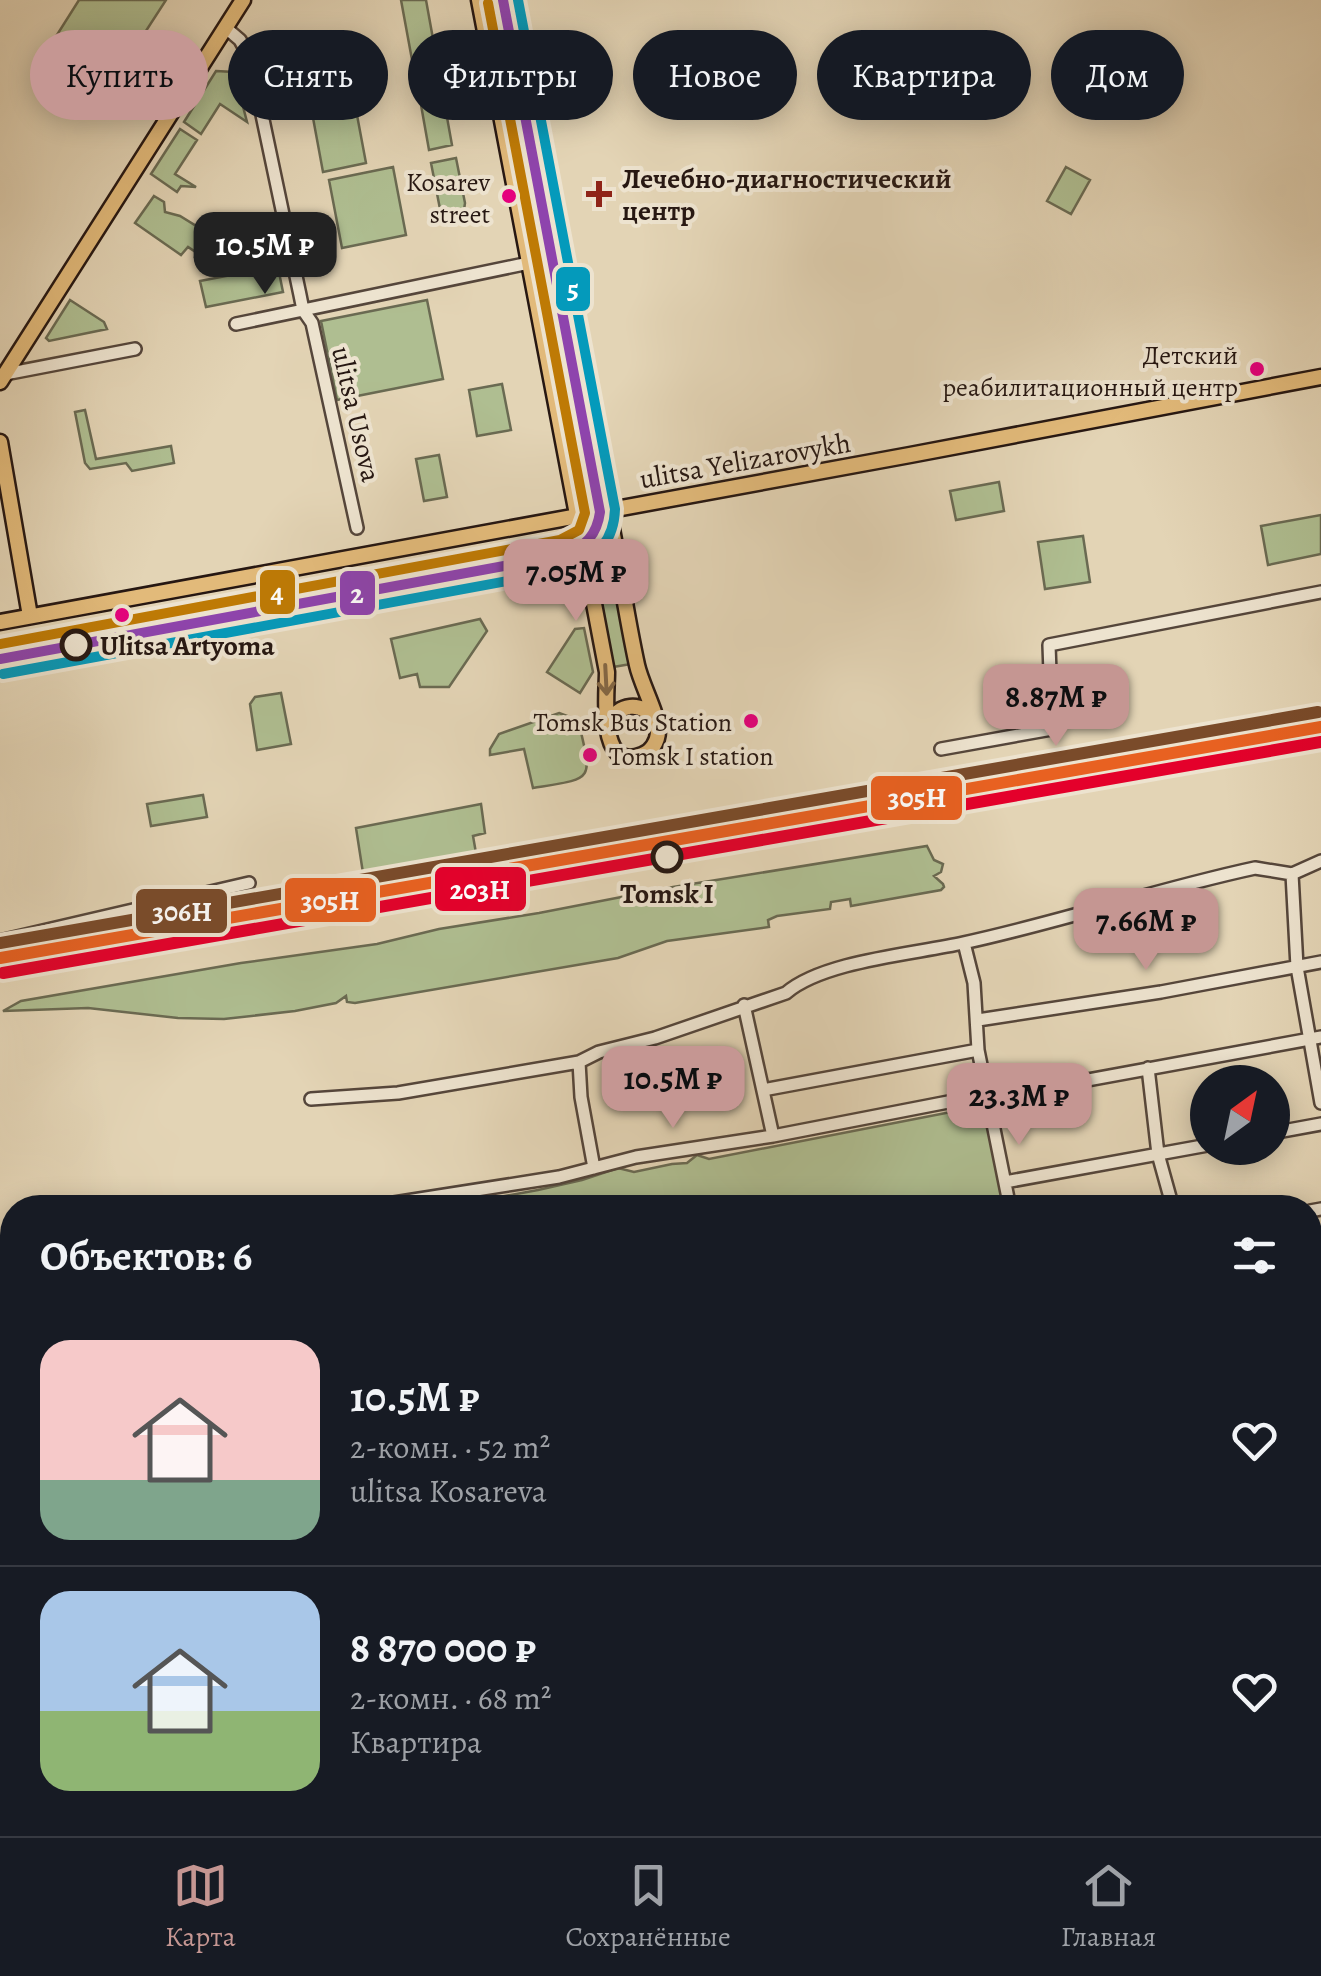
<!DOCTYPE html>
<html lang="ru">
<head>
<meta charset="utf-8">
<style>
  :root { --surface:#171b24; --page:#242831; --text:#f1f3f6; --muted:#9ea1a6; --line:#363941; --accent:#c59692 }
  body { margin:0; font-family:Alegreya,serif; background:var(--page); color:var(--text); height:100vh; display:flex; flex-direction:column; font-size:38px; white-space:nowrap }
  * { box-sizing:border-box; margin:0 }
  p { font-size:32px; color:var(--muted) }
  .icon { flex:none; width:55px; height:55px; fill:none; stroke:currentColor; stroke-width:2; stroke-linecap:round; stroke-linejoin:round }
  .map { position:relative; flex:1; overflow:hidden }
  .details { position:absolute; left:0px; top:1195px; width:1322px; height:642px; display:flex; flex-direction:column; background:var(--surface); border-radius:40px 40px 0 0; box-shadow:0 5px 25px #0003 }
  .details>* { flex:none }
  .top-card { position:absolute; left:30px; top:30px; width:1262px; height:90px; display:flex; gap:20px }
  .needle { width:65px; rotate:33deg }
  .fabs { position:absolute; left:1190px; top:1065px; display:grid; gap:20px }
  .fabs a { display:grid; place-items:center; width:100px; height:100px; border-radius:50%; background:var(--surface); box-shadow:0 5px 25px #0003; font-size:50px }
  .price { position:absolute; translate:-50% -85px; padding:0 22px; border-radius:20px; background:var(--accent); color:#111; font-size:32px; line-height:65px; filter:drop-shadow(0 2px 5px #0008) }
  .price::after { content:''; position:absolute; left:50%; top:60px; width:30px; height:22px; margin-left:-15px; background:inherit; clip-path:polygon(0 0,100% 0,50% 100%) }
  .price.current { background:#222; color:#fff }
  ul { padding:0; list-style:none }
  li { display:flex; align-items:center; gap:30px; height:250px; padding:0 40px }
  li+li { border-top:2px solid var(--line) }
  li span { display:grid; place-items:center; flex:none; width:280px; height:200px; border-radius:30px; color:#555 }
  li>.icon { margin-inline-start:auto }
  span .icon { width:120px; height:120px; fill:#fffc; stroke-width:1 }
  li b { font-size:42px }
  h2 { display:flex; justify-content:space-between; align-items:center; height:120px; padding:0 40px; font-size:42px }
  .chip { padding:0 35px; border-radius:45px; background:var(--surface); box-shadow:0 5px 25px #0003; font-size:35px; line-height:90px }
  .chip.current { background:var(--accent); color:#111 }
  .menu { display:flex; justify-content:space-around; align-items:center; height:140px; border-top:2px solid var(--line); background:var(--surface); font-size:28px; color:var(--muted) }
  .menu a { display:grid; justify-items:center; gap:5px }
  .menu .current { color:var(--accent) }
  .map>svg:first-child { display:block }
  .green { fill:#afbe91; stroke:#6a6a52; stroke-width:2.5 }
  .lines { fill:none; stroke-linecap:round; stroke-linejoin:round }
  .minor-casing { stroke:#55463b; stroke-width:16 }
  .major-casing { stroke:#261712; stroke-width:19 }
  .minor { stroke:#ede3cf; stroke-width:11 }
  .major { stroke:#e2ba7a; stroke-width:14 }
  .rail-1-casing { stroke:#ede3cf; stroke-width:20 }
  .rail-2-casing { stroke:#ede3cf; stroke-width:20 }
  .rail-3-casing { stroke:#ede3cf; stroke-width:20 }
  .rail-1 { stroke:#e86121; stroke-width:12 }
  .rail-2 { stroke:#e4002b; stroke-width:12 }
  .rail-3 { stroke:#7a4b2a; stroke-width:12 }
  .tram-1-casing { stroke:#ede3cf; stroke-width:18 }
  .tram-2-casing { stroke:#ede3cf; stroke-width:18 }
  .tram-3-casing { stroke:#ede3cf; stroke-width:18 }
  .tram-1 { stroke:#8e44ad; stroke-width:10 }
  .tram-2 { stroke:#049abb; stroke-width:10 }
  .tram-3 { stroke:#be7a05; stroke-width:10 }
  .oneway { stroke:#846846 }
  .poi-dot { fill:#8f2418; stroke:#ede3cf; stroke-width:4 }
  .bus-dot { fill:#e5007d; stroke:#ede3cf; stroke-width:4 }
  .stop-dot { fill:#ede3cf; stroke:#261712; stroke-width:5 }
  .labels { text-anchor:middle; stroke-width:8; stroke-linejoin:round; paint-order:stroke }
  .bus-label { font-size:26px; fill:#261712; stroke:#ede3cf; text-anchor:end }
  .poi-label { font-size:28px; font-weight:bold; fill:#261712; stroke:#ede3cf; text-anchor:start }
  .street-label { font-size:28px; fill:#261712; stroke:#ede3cf }
  .stop-label { font-size:28px; font-weight:bold; fill:#261712; stroke:#ede3cf; text-anchor:start }
  .line-badge { stroke:#ede3cf; stroke-width:4 }
  .badge-label { font-size:28px; text-anchor:middle; font-weight:bold; fill:#fff }
</style>
</head>
<body>
<div class="map">
<svg width="1321" height="1836" viewBox="0 0 1321 1836">
  <rect width="100%" height="100%" fill="#e3d4b5"/>
  <filter id="stains"><feTurbulence type="fractalNoise" baseFrequency=".002" numOctaves="4"/><feColorMatrix values="0 0 0 0 .2 0 0 0 0 .09 0 0 0 0 .02 0 0 0 .5 -.17"/></filter>
  <radialGradient id="worn" r=".72"><stop offset=".6" stop-color="#630" stop-opacity="0"/><stop offset="1" stop-color="#630" stop-opacity=".3"/></radialGradient>
  <path class="green" d="M79 0H166L109 88 48 49Z
    M401 0H426L439 72 415 76Z
    M216 71 234 72 247 122 220 104 201 134 184 122Z
    M441 84 452 145 429 150 418 88Z
    M354 99 366 163 323 172 311 107Z
    M180 129 197 140 175 174 196 187 181 186 177 192 151 174Z
    M456 158 465 203 464 210 455 220H449L441 214 431 163Z
    M393 167 406 235 342 248 329 180Z
    M1066 167 1090 180 1071 214 1047 201Z
    M154 196 164 202 165 212 180 216 219 240 229 225 243 249 273 243 283 292 206 307 200 281 262 269 260 258 209 266 195 257 197 253 188 247 181 255 135 223Z
    M70 300 104 322 107 329 49 341 46 338Z
    M427 300 443 379 337 400 321 321Z
    M502 384 511 430 477 436 469 390Z
    M85 410 96 459 171 446 174 463 132 471 126 463 90 469 85 463 75 412Z
    M439 455 447 497 424 501 416 459Z
    M999 482 1004 511 956 520 950 491Z
    M1321 515V554L1268 565 1261 526Z
    M1083 536 1090 582 1045 589 1038 542Z
    M611 559 631 664 613 667 594 562Z
    M480 619 487 631 449 687H420L417 674 400 678 391 639Z
    M584 628 593 672 580 693 547 672 575 629Z
    M281 693 291 744 257 750 250 704 255 697Z
    M559 713 578 720C593 782 595 778 533 788L524 749 490 755V749L499 734Z
    M203 795 207 817 151 826 147 804Z
    M481 804 485 833 473 836 476 853 363 873 356 828Z
    M927 846 934 860 943 864 941 872 934 876 943 884 944 887 941 890 851 906 850 899 831 902 830 909 777 916 768 920 769 927 667 941 618 958 355 1003 347 1002 346 996 336 1003 295 1011 224 1019 178 1018 88 1008 3 1011 21 1001 241 963 377 944 439 929 539 913 673 887Z
    M987 1105 1006 1208H439L467 1203 474 1198 489 1199 538 1190 582 1180 618 1168 634 1172 672 1164 687 1163 697 1155 709 1159Z
    M12 1461V1825H281L290 1836H0V1466Z
    M355 1825H453L462 1836H360L362 1834Z
    M798 1825H1117L1118 1836H805Z"/>
  <g class="lines">
    <g class="minor-casing">
      <path id="minor" d="M226 28 240 40 250 58 300 295 303 310 312 323 357 528
        M236 324 529 263
        M0 375 135 349
        M941 749 1052 729 1049 645 1321 592
        M1292 874 1297 967 1321 1103
        M0 941 249 883
        M964 943 974 983 978 1050 1010 1208
        M744 1005 773 1136
        M978 1020 1161 992 1321 962
        M579 1062 581 1097 594 1168
        M1148 1068 1158 1154 1173 1208
        M763 1090 978 1050
        M311 1099 398 1093 579 1062 599 1052 655 1038 786 993C823 961 914 954 963 943 1061 922 1157 889 1255 868L1292 874 1321 861
        M1272 1133 1321 1124
        M1005 1182 1208 1145
        M362 1208 559 1177 636 1157 773 1136 979 1096H1001L1321 1037
        M1310 1211 1321 1209
        M1310 1295 1321 1293
        M1310 1399 1321 1397
        M1310 1502 1321 1500
        M1310 1593 1321 1590
        M1310 1696 1321 1693
        M1120 1825 1121 1836
        M1292 1825 1295 1836"/>
    </g>
    <g class="major-casing">
      <path id="major" d="M479 0 607 672C607 695 597 773 642 755 651 752 658 742 658 731 658 714 641 684 637 665 624 605 616 543 603 483L511 0
        M0 382 243 0
        M0 442 30 616
        M0 622 910 455 1321 377
        M609 724C619 703 640 701 655 719"/>
    </g>
    <use href="#minor" class="minor"/>
    <use href="#major" class="major"/>
    <g class="rail-1-casing">
      <path id="rail-1" d="M0 958 1321 727"/>
    </g>
    <g class="rail-2-casing">
      <path id="rail-2" d="M3 973 1321 742"/>
    </g>
    <g class="rail-3-casing">
      <path id="rail-3" d="M0 943 1318 712"/>
    </g>
    <use href="#rail-1" class="rail-1"/>
    <use href="#rail-2" class="rail-2"/>
    <use href="#rail-3" class="rail-3"/>
    <g class="tram-1-casing">
      <path id="tram-1" d="M0 659 564 555C585 547 597 535 600 512L503 0"/>
    </g>
    <g class="tram-2-casing">
      <path id="tram-2" d="M3 674 567 570C596 560 614 541 615 509L518 0"/>
    </g>
    <g class="tram-3-casing">
      <path id="tram-3" d="M0 644 560 540 579 530 585 513 488 3"/>
    </g>
    <use href="#tram-1" class="tram-1"/>
    <use href="#tram-2" class="tram-2"/>
    <use href="#tram-3" class="tram-3"/>
  </g>
  <defs><path id="oneway-shaft" d="M-6 0H5M1.5-3L5.5 0L1.5 3" fill="none" stroke-width="1.6" stroke-linecap="round" stroke-linejoin="round" transform="scale(2.5)"/></defs>
  <use class="oneway" href="#oneway-shaft" transform="translate(606 680) rotate(87)"/>
  <path class="poi-dot" d="M594 179h10v10h10v10h-10v10h-10v-10h-10v-10h10z"/>
  <g class="bus-dot">
    <circle cx="509" cy="196" r="9"/>
    <circle cx="1257" cy="369" r="9"/>
    <circle cx="122" cy="615" r="9"/>
    <circle cx="751" cy="721" r="9"/>
    <circle cx="590" cy="755" r="9"/>
  </g>
  <g class="stop-dot">
    <circle cx="76" cy="645" r="14"/>
    <circle cx="667" cy="857" r="14"/>
  </g>
  <g class="labels">
    <g class="bus-label">
      <text x="490" y="191">Kosarev<tspan x="490" dy="32">street</tspan></text>
      <text x="1238" y="364">Детский<tspan x="1238" dy="32">реабилитационный центр</tspan></text>
      <text x="732" y="731">Tomsk Bus Station</text>
      <text x="609" y="765" text-anchor="start">Tomsk I station</text>
    </g>
    <g class="poi-label">
      <text x="622" y="188">Лечебно-диагностический<tspan x="622" dy="32">центр</tspan></text>
    </g>
    <g class="street-label">
      <text transform="translate(357 414) rotate(77)" y="10">ulitsa Usova</text>
      <text transform="translate(745 460) rotate(-10)" y="10">ulitsa Yelizarovykh</text>
    </g>
    <g class="stop-label">
      <text x="100" y="655">Ulitsa Artyoma</text>
      <text x="667" y="903" text-anchor="middle">Tomsk I</text>
    </g>
  </g>
  <g class="line-badge">
    <rect x="554" y="265" width="38" height="48" rx="10" fill="#049abb"/>
    <rect x="258" y="568" width="39" height="48" rx="10" fill="#be7a05"/>
    <rect x="338" y="569" width="39" height="48" rx="10" fill="#8e44ad"/>
    <rect x="869" y="774" width="95" height="48" rx="10" fill="#e86121"/>
    <rect x="433" y="865" width="95" height="48" rx="10" fill="#e4002b"/>
    <rect x="283" y="876" width="95" height="48" rx="10" fill="#e86121"/>
    <rect x="134" y="887" width="95" height="48" rx="10" fill="#7a4b2a"/>
  </g>
  <g class="badge-label">
    <text x="573" y="298">5</text>
    <text x="277" y="602">4</text>
    <text x="357" y="603">2</text>
    <text x="917" y="807">305Н</text>
    <text x="480" y="899">203Н</text>
    <text x="330" y="910">305Н</text>
    <text x="182" y="921">306Н</text>
  </g>
  <rect width="100%" height="100%" filter="url(#stains)"/>
  <rect width="100%" height="100%" fill="url(#worn)"/>
</svg>
<div class="fabs">
<a><svg class="needle" viewBox="-14 -14 28 28"><path d="M0-13l5 13h-10z" fill="#e53935"/><path d="M0 13l5-13h-10z" fill="#9ea1a6"/></svg></a>
</div>
<b class="price current" style="left:265px;top:297px">10.5M ₽</b>
<b class="price" style="left:576px;top:624px">7.05M ₽</b>
<b class="price" style="left:1056px;top:749px">8.87M ₽</b>
<b class="price" style="left:1146px;top:973px">7.66M ₽</b>
<b class="price" style="left:673px;top:1131px">10.5M ₽</b>
<b class="price" style="left:1019px;top:1148px">23.3M ₽</b>
<div class="top-card">
<a class="chip current">Купить</a>
<a class="chip">Снять</a>
<a class="chip">Фильтры</a>
<a class="chip">Новое</a>
<a class="chip">Квартира</a>
<a class="chip">Дом</a>
</div>
<section class="details">
<h2>Объектов: 6<svg class="icon" aria-label="filters" viewBox="0 0 24 24"><path d="M4 7h16M4 17h16"/><circle cx="9" cy="7" r="2"/><circle cx="15" cy="17" r="2"/></svg></h2>
<ul>
<li><span style="background:linear-gradient(#f6c9c9 70%,#7fa58c 0)"><svg class="icon" aria-label="home" viewBox="0 0 24 24"><path d="M3 11l9-7 9 7M6 9v11h12V9"/></svg></span><div><b>10.5M ₽</b><p>2-комн. · 52 m²</p><p>ulitsa Kosareva</p></div><svg class="icon" aria-label="heart" viewBox="0 0 24 24"><path d="M12 20l-8-8c-3-5 5-10 8-4 3-6 11-1 8 4z"/></svg></li>
<li><span style="background:linear-gradient(#a9c7e8 60%,#8fb573 0)"><svg class="icon" aria-label="home" viewBox="0 0 24 24"><path d="M3 11l9-7 9 7M6 9v11h12V9"/></svg></span><div><b>8 870 000 ₽</b><p>2-комн. · 68 m²</p><p>Квартира</p></div><svg class="icon" aria-label="heart" viewBox="0 0 24 24"><path d="M12 20l-8-8c-3-5 5-10 8-4 3-6 11-1 8 4z"/></svg></li>
</ul>
</section>
</div>
<nav class="menu">
<a class="current"><svg class="icon" aria-label="map" viewBox="0 0 24 24"><path d="M3 6l6-2 6 2 6-2v14l-6 2-6-2-6 2zM9 4v14M15 6v14"/></svg>Карта</a>
<a><svg class="icon" aria-label="saved" viewBox="0 0 24 24"><path d="M7 4h10v16l-5-4-5 4z"/></svg>Сохранённые</a>
<a><svg class="icon" aria-label="home" viewBox="0 0 24 24"><path d="M3 11l9-7 9 7M6 9v11h12V9"/></svg>Главная</a>
</nav>
</body>
</html>
